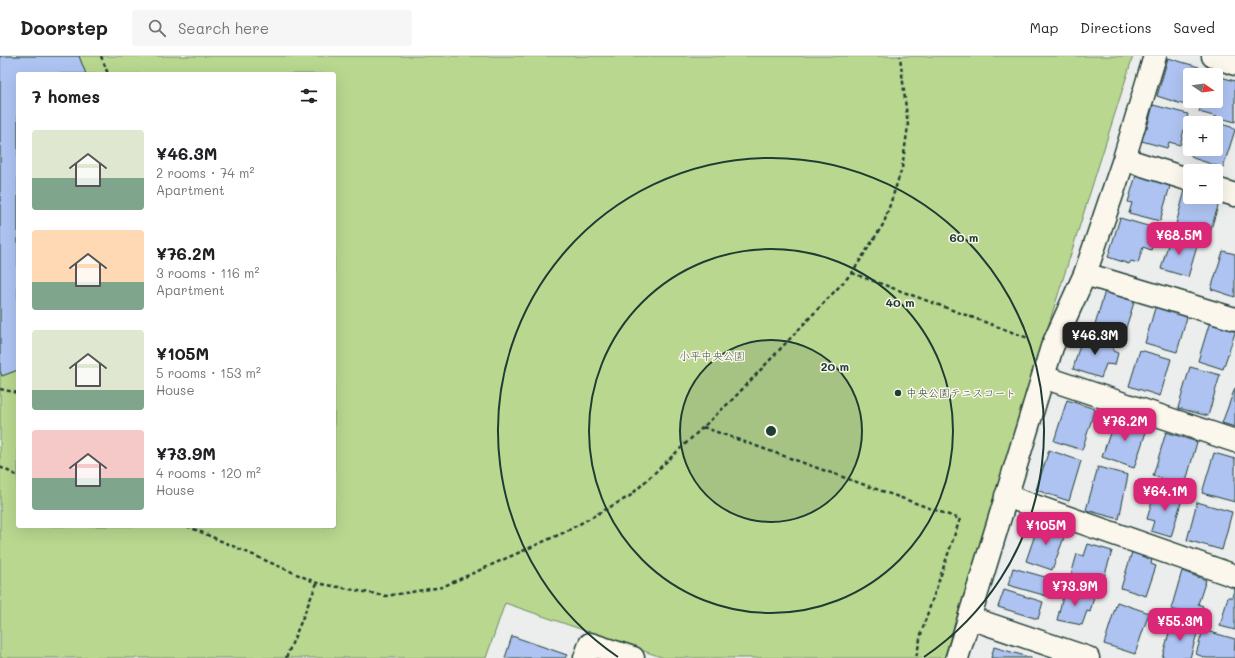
<!DOCTYPE html>
<html lang="en">
<head>
<meta charset="utf-8">
<style>
  :root { --surface:#fff; --page:#f6f6f6; --text:#202124; --muted:#757577; --line:#e0e0e0; --accent:#db2777 }
  body { margin:0; font-family:Mali,"Klee One",sans-serif; background:var(--page); color:var(--text); height:100vh; display:flex; flex-direction:column; font-size:15px; white-space:nowrap }
  * { box-sizing:border-box; margin:0 }
  p { font-size:13px; color:var(--muted) }
  .icon { flex:none; width:22px; height:22px; fill:none; stroke:currentColor; stroke-width:2; stroke-linecap:round; stroke-linejoin:round }
  .map { position:relative; flex:1; overflow:hidden }
  .side { position:absolute; left:16px; top:16px; width:320px; height:456px; display:flex; flex-direction:column; background:var(--surface); border-radius:4px; box-shadow:0 4px 16px #0002 }
  .side>* { flex:none }
  .needle { width:26px; rotate:103deg }
  .fabs { position:absolute; left:1183px; top:12px; display:grid; gap:8px }
  .fabs a { display:grid; place-items:center; width:40px; height:40px; border-radius:4px; background:var(--surface); box-shadow:0 4px 16px #0002; font-size:20px }
  .price { position:absolute; translate:-50% -34px; padding:0 9px; border-radius:8px; background:var(--accent); color:#fff; font-size:13px; line-height:26px; filter:drop-shadow(0 1px 2px #0008) }
  .price::after { content:''; position:absolute; left:50%; top:24px; width:12px; height:9px; margin-left:-6px; background:inherit; clip-path:polygon(0 0,100% 0,50% 100%) }
  .price.on { background:#222; color:#fff }
  ul { padding:0; list-style:none }
  li { display:flex; align-items:center; gap:12px; height:100px; padding:0 16px }
  li span { display:grid; place-items:center; flex:none; width:112px; height:80px; border-radius:4px; color:#555 }
  li>.icon { margin-inline-start:auto }
  span .icon { width:48px; height:48px; fill:#fffc; stroke-width:1 }
  li b { font-size:17px }
  h2 { display:flex; justify-content:space-between; align-items:center; height:48px; padding:0 16px; font-size:17px }
  header { display:flex; align-items:center; gap:24px; box-sizing:border-box; height:56px; padding:0 20px; background:var(--surface); border-bottom:1px solid var(--line) }
  header strong { font-size:19px }
  nav { display:flex; gap:22px; margin-inline-start:auto; font-size:14px }
  .search { width:280px; height:36px; background:var(--page); display:flex; align-items:center; gap:10px; box-sizing:border-box; padding:0 14px; border-radius:4px; color:var(--muted); font-size:15px }
  .map>svg:first-child { display:block }
  .green { fill:#b9d78f; stroke:#6c8a62; fill-rule:evenodd }
  .building { fill:#aec3f1; stroke:#1f3d34 }
  .lines { fill:none; stroke-linecap:round; stroke-linejoin:round }
  .minor-casing { stroke:#1f3d34; stroke-width:25 }
  .path { stroke:#1f3d34; stroke-width:2.5; stroke-dasharray:4 3; stroke-linecap:butt }
  .minor { stroke:#fbf7ec; stroke-width:22 }
  .ring { fill:none; stroke:#1f3d34; stroke-width:2 }
  .poi-dot { fill:#1f3d34; stroke:#fbf7ec; stroke-width:1.5 }
  .labels { text-anchor:middle; stroke-width:3; stroke-linejoin:round; paint-order:stroke }
  .park-label { font-size:11px; fill:#3e5c46; stroke:#fbf7ec }
  .poi-label { font-size:11px; fill:#1f3d34; stroke:#fbf7ec; text-anchor:start }
  .centre { fill:#1f3d34; stroke:#fbf7ec; stroke-width:2 }
  .ring-label { font-size:12px; text-anchor:middle; font-weight:bold; fill:#1f3d34; stroke:#fbf7ec; stroke-width:3; stroke-linejoin:round; paint-order:stroke }
</style>
</head>
<body>
<header>
<strong>Doorstep</strong>
<div class="search"><svg class="icon" aria-label="search" viewBox="0 0 24 24"><circle cx="10" cy="10" r="6"/><path d="M15 15l6 6"/></svg>Search here</div>
<nav><a>Map</a><a>Directions</a><a>Saved</a></nav>
</header>
<div class="map">
<svg width="1235" height="602" viewBox="0 0 1235 602">
  <rect width="100%" height="100%" fill="#eceded"/>
  <filter id="ink" filterUnits="userSpaceOnUse"><feTurbulence type="fractalNoise" baseFrequency=".025" numOctaves="2"/><feDisplacementMap in="SourceGraphic" scale="8" xChannelSelector="R" yChannelSelector="G"/><feConvolveMatrix kernelMatrix="1 2 1 2 8 2 1 2 1" color-interpolation-filters="sRGB"/></filter>
  <g filter="url(#ink)">
    <path class="green" d="M0 0H1133L944 602H664L505 547 486 602H0ZM18 18H334V470H18Z"/>
    <path class="building" d="M0 0H79L86 18H18V314L2 320 0 315Z
      M1168 2 1199 11 1197 19H1190V43L1188 50 1157 40Z
      M1217 20 1235 25V66L1199 56 1203 45H1216Z
      M1153 49 1188 58 1180 89 1169 86 1167 92 1138 84 1142 70 1147 72Z
      M1205 63 1231 71 1235 74 1223 112 1193 102 1190 98 1192 93H1216V67H1204Z
      M1136 119 1172 123 1160 165 1129 157 1132 147 1128 146Z
      M1185 134 1190 136V141H1209L1220 144 1209 179 1176 168Z
      M1120 162 1158 173 1151 194 1143 191 1138 207 1131 205 1129 208 1108 201Z
      M1171 178 1198 187 1188 221 1161 213Z
      M1223 195 1235 198V241L1211 233Z
      M1107 228 1137 237 1124 278 1095 269Z
      M1157 245 1189 254 1177 296 1145 287Z
      M1211 262 1235 270V277L1223 313 1198 305Z
      M1090 279 1114 284 1113 295 1118 297 1115 309 1106 308 1101 322 1073 313 1081 285 1088 287Z
      M1140 294 1171 303 1160 340 1129 330Z
      M1190 311 1220 319 1208 360 1178 352Z
      M1235 332V371L1222 367Z
      M1067 344 1095 353 1082 394 1054 385Z
      M1116 359 1148 370 1134 412 1102 401Z
      M1166 376 1197 386 1185 429 1153 420Z
      M1049 394 1081 405 1069 445 1036 434Z
      M1214 397 1235 403V446L1202 437Z
      M1098 411 1128 419 1119 463 1086 454Z
      M1156 432 1183 440 1171 481 1151 475 1154 465 1147 463Z
      M1197 446 1232 456 1222 494 1187 484Z
      M1039 467 1066 476 1052 514 1026 505Z
      M1088 488 1112 495 1102 528 1071 519 1077 498 1084 500Z
      M1132 496 1152 502 1151 508 1156 510 1146 540 1121 532Z
      M1013 512 1052 523 1047 540 1008 529Z
      M1182 515 1206 524 1198 548 1203 550 1200 561 1171 553Z
      M1235 531V574L1220 570 1228 541H1232Z
      M1065 533 1094 541 1090 556 1087 555 1082 569 1057 564Z
      M1004 534 1043 546 1038 563 998 551Z
      M1117 546 1149 557 1135 598 1104 588Z
      M1172 566 1198 574 1190 602H1162Z
      M1203 574 1235 583 1234 602H1206L1196 598Z
      M512 580 567 599 565 602H505Z
      M994 591 1032 602H991Z"/>
    <g class="lines">
      <g class="minor-casing">
        <path id="minor" d="M1213 0 1235 8
          M1124 103 1190 124
          M1216 133 1235 139
          M1085 218 1235 263
          M1043 321 1235 385
          M1006 440 1235 520
          M970 562 1088 602
          M585 602 590 588 633 602
          M957 602 1052 291 1085 218 1124 103 1155 0"/>
      </g>
      <path class="path" d="M101 0 108 18
        M852 217 1028 282
        M0 333 18 337
        M703 371 960 463 922 574 916 602
        M0 411 18 420
        M187 470 317 527 386 540 442 531 565 476 630 440 734 342 852 217 884 167 902 112 908 70 900 0
        M286 602 317 527"/>
      <use href="#minor" class="minor"/>
    </g>
  </g>
  <circle cx="771" cy="375" r="91" fill="#1f3d34" fill-opacity=".12"/>
  <g class="ring">
    <circle cx="771" cy="375" r="91"/>
    <circle cx="771" cy="375" r="182"/>
    <path d="M618 601A273 273 0 1 1 924 601"/>
  </g>
  <circle class="poi-dot" cx="898" cy="337" r="4"/>
  <g class="labels">
    <g class="park-label">
      <text x="712" y="304">小平中央公園</text>
    </g>
    <g class="poi-label">
      <text x="906" y="341">中央公園テニスコート</text>
    </g>
  </g>
  <circle cx="771" cy="375" r="6" class="centre"/>
  <g class="ring-label">
    <text x="964" y="186">60 m</text>
    <text x="900" y="251">40 m</text>
    <text x="835" y="315">20 m</text>
  </g>
</svg>
<div class="fabs">
<a><svg class="needle" viewBox="-14 -14 28 28"><path d="M0-13l5 13h-10z" fill="#e53935"/><path d="M0 13l5-13h-10z" fill="#757577"/></svg></a>
<a>+</a>
<a>−</a>
</div>
<b class="price" style="left:1179px;top:200px">¥68.5M</b>
<b class="price on" style="left:1095px;top:300px">¥46.3M</b>
<b class="price" style="left:1125px;top:386px">¥76.2M</b>
<b class="price" style="left:1165px;top:456px">¥64.1M</b>
<b class="price" style="left:1046px;top:490px">¥105M</b>
<b class="price" style="left:1075px;top:551px">¥73.9M</b>
<b class="price" style="left:1180px;top:586px">¥55.3M</b>
<section class="side">
<h2>7 homes<svg class="icon" aria-label="filters" viewBox="0 0 24 24"><path d="M4 7h16M4 17h16"/><circle cx="9" cy="7" r="2"/><circle cx="15" cy="17" r="2"/></svg></h2>
<ul>
<li><span style="background:linear-gradient(#dfe7d0 60%,#7fa58c 0)"><svg class="icon" aria-label="home" viewBox="0 0 24 24"><path d="M3 11l9-7 9 7M6 9v11h12V9"/></svg></span><div><b>¥46.3M</b><p>2 rooms · 74 m²</p><p>Apartment</p></div></li>
<li><span style="background:linear-gradient(#ffd9b3 65%,#7fa58c 0)"><svg class="icon" aria-label="home" viewBox="0 0 24 24"><path d="M3 11l9-7 9 7M6 9v11h12V9"/></svg></span><div><b>¥76.2M</b><p>3 rooms · 116 m²</p><p>Apartment</p></div></li>
<li><span style="background:linear-gradient(#dfe7d0 75%,#7fa58c 0)"><svg class="icon" aria-label="home" viewBox="0 0 24 24"><path d="M3 11l9-7 9 7M6 9v11h12V9"/></svg></span><div><b>¥105M</b><p>5 rooms · 153 m²</p><p>House</p></div></li>
<li><span style="background:linear-gradient(#f6c9c9 60%,#7fa58c 0)"><svg class="icon" aria-label="home" viewBox="0 0 24 24"><path d="M3 11l9-7 9 7M6 9v11h12V9"/></svg></span><div><b>¥73.9M</b><p>4 rooms · 120 m²</p><p>House</p></div></li>
</ul>
</section>
</div>
</body>
</html>
